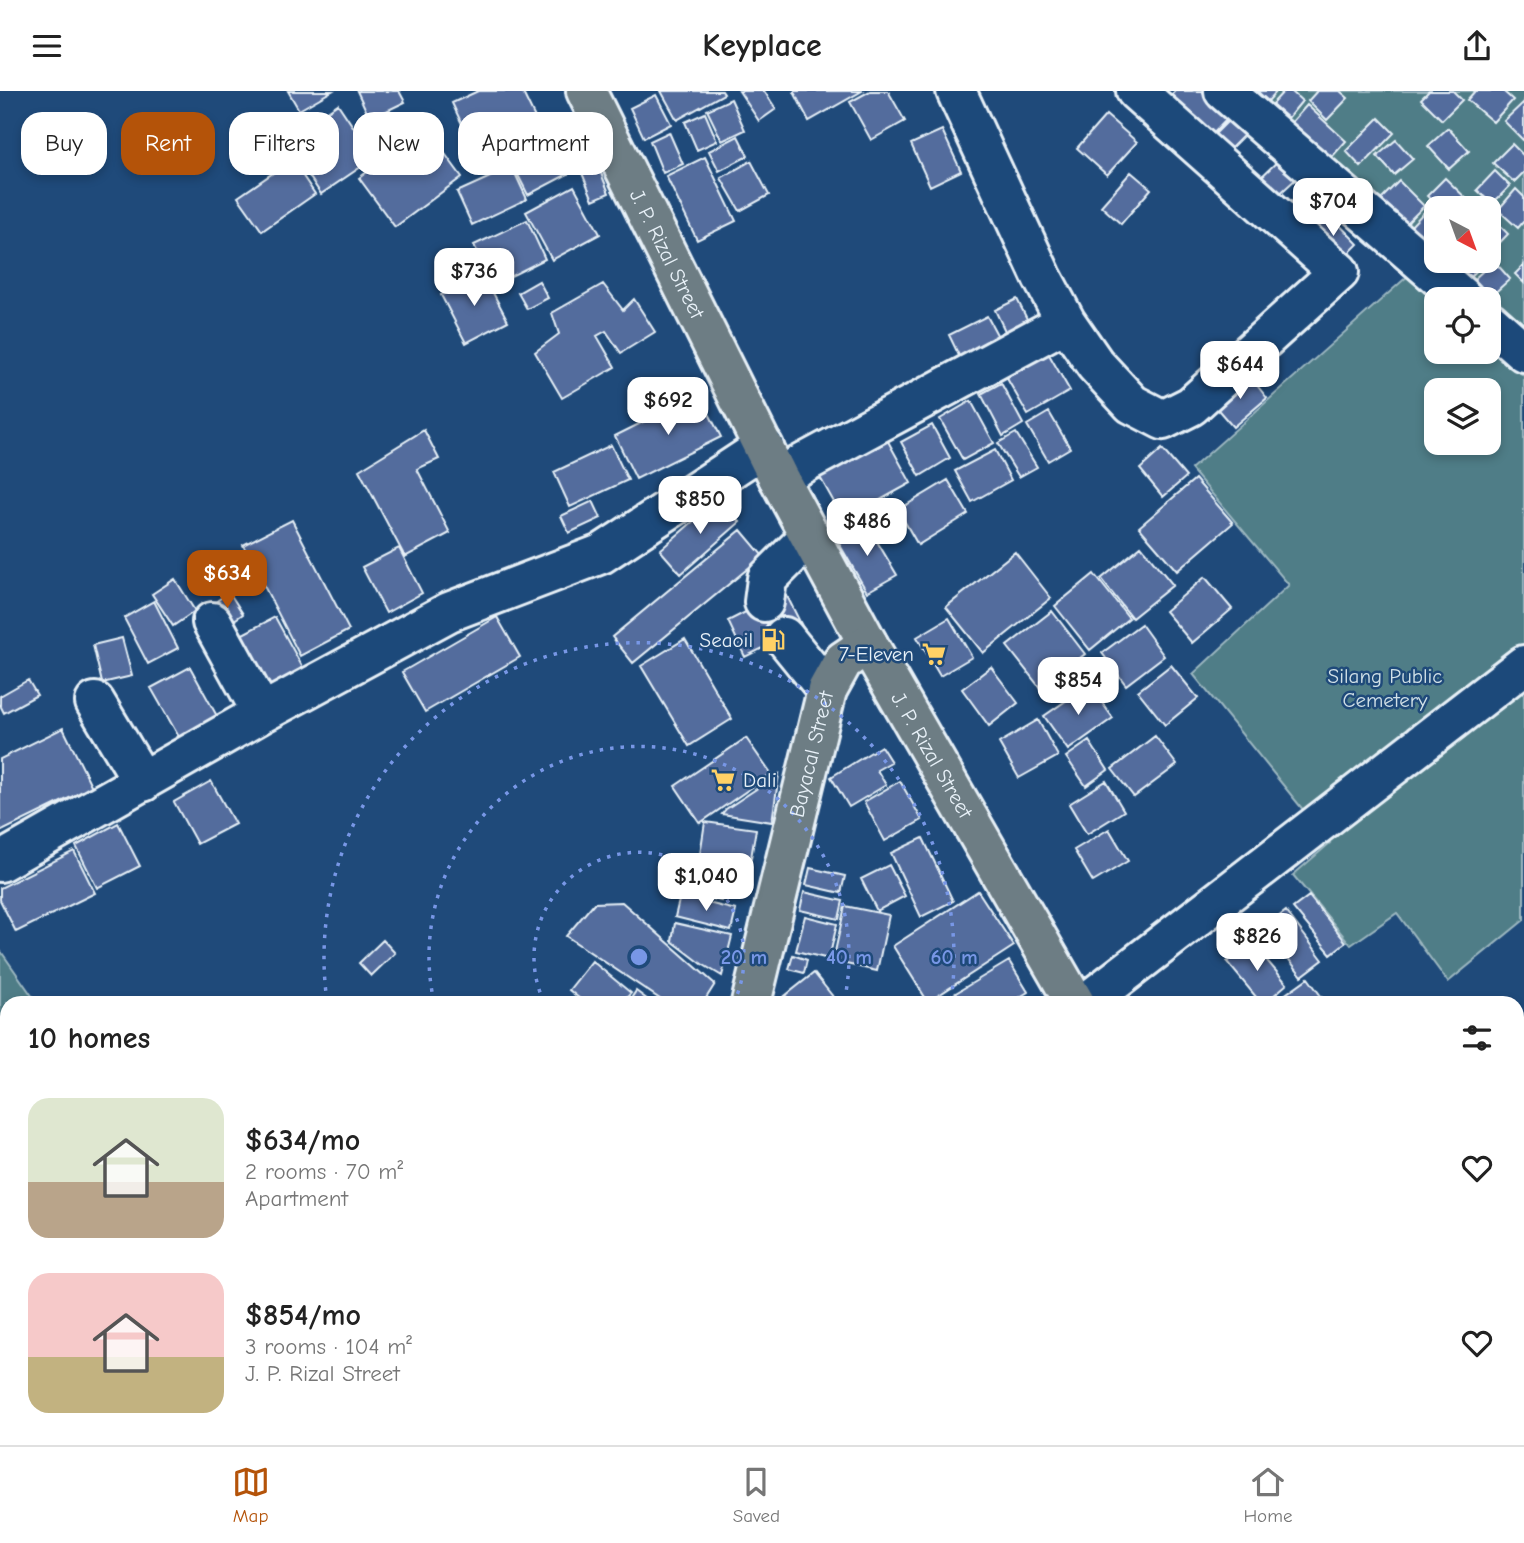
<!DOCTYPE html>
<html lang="en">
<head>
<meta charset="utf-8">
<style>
  :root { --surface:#fff; --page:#f2f2f2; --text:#222; --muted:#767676; --line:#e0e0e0; --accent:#b45309 }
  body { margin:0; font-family:"Comic Neue",sans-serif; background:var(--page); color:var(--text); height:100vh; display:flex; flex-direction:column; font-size:26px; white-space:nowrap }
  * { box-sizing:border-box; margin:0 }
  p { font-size:23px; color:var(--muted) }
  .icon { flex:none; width:38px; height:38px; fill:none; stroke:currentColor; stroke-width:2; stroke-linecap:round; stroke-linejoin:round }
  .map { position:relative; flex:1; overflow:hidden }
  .details { position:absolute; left:0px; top:905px; width:1524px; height:450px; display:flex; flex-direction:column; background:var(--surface); border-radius:21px 21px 0 0; box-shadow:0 4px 10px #0003 }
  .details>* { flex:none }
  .guide { position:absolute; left:21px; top:21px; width:700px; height:63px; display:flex; gap:14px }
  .needle { width:46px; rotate:139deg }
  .fabs { position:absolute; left:1424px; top:105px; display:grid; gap:14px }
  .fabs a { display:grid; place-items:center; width:77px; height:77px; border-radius:14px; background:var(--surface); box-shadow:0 4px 10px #0003; font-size:35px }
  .price { position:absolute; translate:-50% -60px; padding:0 16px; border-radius:14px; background:#fff; color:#222; font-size:23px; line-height:46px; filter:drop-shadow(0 2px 4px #0008) }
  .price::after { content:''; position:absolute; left:50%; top:42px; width:21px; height:16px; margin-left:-10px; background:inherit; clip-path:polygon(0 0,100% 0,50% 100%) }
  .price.active { background:var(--accent); color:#fff }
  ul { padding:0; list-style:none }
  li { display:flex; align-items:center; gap:21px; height:175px; padding:0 28px }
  li span { display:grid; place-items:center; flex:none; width:196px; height:140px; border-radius:21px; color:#555 }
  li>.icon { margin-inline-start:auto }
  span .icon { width:84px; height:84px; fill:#fffc; stroke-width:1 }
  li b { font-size:30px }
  h2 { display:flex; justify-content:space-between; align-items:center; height:84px; padding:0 28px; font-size:30px }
  .pill { padding:0 24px; border-radius:21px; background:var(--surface); box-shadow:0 4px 10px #0003; font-size:24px; line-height:63px }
  .pill.active { background:var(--accent); color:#fff }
  header { display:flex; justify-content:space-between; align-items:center; height:91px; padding:0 28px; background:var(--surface); font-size:32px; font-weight:700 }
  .tabs { display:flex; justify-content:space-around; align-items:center; height:98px; border-top:2px solid var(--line); background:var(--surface); font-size:19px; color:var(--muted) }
  .tabs a { display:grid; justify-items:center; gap:4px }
  .tabs .active { color:var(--accent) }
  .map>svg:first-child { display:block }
  .green { fill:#507d87; stroke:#9cb7c0; stroke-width:2; fill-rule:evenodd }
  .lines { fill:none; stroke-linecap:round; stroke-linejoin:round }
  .river { stroke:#4777a4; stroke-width:63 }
  .building { fill:#526c9d; stroke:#e8f1f8; stroke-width:2 }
  .minor-casing { stroke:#e8f1f8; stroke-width:44 }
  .major-casing { stroke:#e8f1f8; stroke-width:44 }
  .minor { stroke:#1f4a7a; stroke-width:38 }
  .major { stroke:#6d7d84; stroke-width:38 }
  .ring { fill:none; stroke:#7897e6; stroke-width:3.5; stroke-dasharray:3.5 7 }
  .labels { text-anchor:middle; stroke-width:5; stroke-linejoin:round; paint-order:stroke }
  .street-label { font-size:21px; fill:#e8f1f8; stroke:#1f4a7a }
  .poi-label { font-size:21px; fill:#e8f1f8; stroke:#1f4a7a; text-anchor:end }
  .park-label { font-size:21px; fill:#d1e0e7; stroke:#1f4a7a }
  .centre { fill:#7897e6; stroke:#1f4a7a; stroke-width:3.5 }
  .ring-label { font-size:21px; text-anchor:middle; font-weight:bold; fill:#7897e6; stroke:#1f4a7a; stroke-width:5; stroke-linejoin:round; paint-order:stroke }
</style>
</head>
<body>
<header><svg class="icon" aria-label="menu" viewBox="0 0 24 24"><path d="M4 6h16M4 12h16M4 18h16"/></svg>Keyplace<svg class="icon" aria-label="share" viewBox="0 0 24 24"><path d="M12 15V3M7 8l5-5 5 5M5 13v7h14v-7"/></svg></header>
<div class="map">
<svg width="1524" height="1354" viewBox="0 0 1524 1354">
  <rect width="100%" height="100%" fill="#1f4a7a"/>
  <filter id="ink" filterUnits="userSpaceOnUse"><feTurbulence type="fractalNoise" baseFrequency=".0143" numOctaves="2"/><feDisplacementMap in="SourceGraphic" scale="14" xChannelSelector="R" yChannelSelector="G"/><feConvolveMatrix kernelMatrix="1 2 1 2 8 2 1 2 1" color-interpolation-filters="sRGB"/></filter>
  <g filter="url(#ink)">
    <path class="green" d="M1210 0H1524V281L1489 250V208H1442ZM1437 117H1489V170H1437Z
      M1410 183 1437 208V261H1489V254L1524 285V829L1448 891 1397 822 1351 854 1293 784 1330 752 1193 583 1289 494 1191 378ZM1437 299H1489V352H1437Z
      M0 859 37 912H7V1348H274L273 1354H0Z"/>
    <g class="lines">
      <path class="river" d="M0 1130 7 1135
        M154 1348 155 1354"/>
    </g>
    <path class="building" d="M288 0H332L299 19Z
      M357 0H399L405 11 370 28Z
      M478 0H522L539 35 477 65 452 12Z
      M661 0H722L724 3 677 29Z
      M739 0H764L776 18 759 30Z
      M795 0H862L809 30 794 1Z
      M870 0H888L905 30 871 49 850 11Z
      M1175 0H1202L1229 26 1209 47 1167 8Z
      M1257 0H1277L1268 10Z
      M1284 0H1291L1302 10 1288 27 1272 13Z
      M1317 0H1340L1348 7 1327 29 1308 10Z
      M1429 0H1453L1462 9 1442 29 1421 8Z
      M1475 0H1503L1513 9 1493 31 1467 9Z
      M656 4 671 33 644 47 630 17Z
      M731 8 745 39 722 50 707 19Z
      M1524 11V50L1504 30Z
      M338 13 374 67 321 103 285 49Z
      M1307 14 1346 50 1331 67 1292 31Z
      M705 22 717 50 697 59 685 31Z
      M1106 24 1137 51 1107 84 1077 57Z
      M1233 25 1248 40 1229 59 1214 44Z
      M1379 27 1394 42 1361 76 1346 60Z
      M426 37 462 86 395 136 359 87Z
      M1448 37 1469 60 1449 78 1428 55Z
      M566 38 585 74 528 104 510 68Z
      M942 39 961 80 930 95 911 53Z
      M669 41 683 73 663 82 650 50Z
      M738 45 748 65 719 80 709 60Z
      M1396 49 1413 68 1394 84 1377 65Z
      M1512 53 1524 65V81L1514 91 1493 72Z
      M705 66 736 130 697 149 666 85Z
      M1280 68 1297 87 1275 107 1258 89Z
      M292 69 315 103 262 140 238 106Z
      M751 70 769 104 740 120 721 87Z
      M598 75 609 102 593 109 582 82Z
      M512 76 527 108 472 134 457 101Z
      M1495 80 1510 95 1492 113 1477 99Z
      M1131 81 1151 98 1121 133 1101 115Z
      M1445 87 1476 117H1440L1427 105Z
      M1399 90 1424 115 1406 133 1381 108Z
      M1311 92 1330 112 1314 128 1295 108Z
      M574 95 600 143 552 169 526 121Z
      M1516 98 1524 106V130L1518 137 1498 119Z
      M1428 117 1437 126V139L1423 152 1409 137Z
      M1327 121 1358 153 1338 173 1307 141Z
      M1489 124 1508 143 1489 163Z
      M527 129 545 168 493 194 474 154Z
      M1452 170H1487L1469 187Z
      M1494 170 1510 188 1490 206 1474 188Z
      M1524 174V192L1515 183Z
      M483 183 508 230 466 252 441 204Z
      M539 190 548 207 527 218 518 202Z
      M603 193 623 219 634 208 655 241 621 262 606 240 597 245 615 276 562 307 535 261 559 243 552 222Z
      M1017 208 1028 230 1006 242 995 219Z
      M987 225 1002 253 963 273 949 244Z
      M1047 260 1070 300 1028 324 1005 284Z
      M1248 283 1267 307 1233 336 1213 313Z
      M1001 292 1023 333 1003 345 981 303Z
      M699 303 721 346 636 388 615 345Z
      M971 310 994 352 963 369 940 328Z
      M1049 321 1070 357 1048 370 1027 334Z
      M932 334 950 367 920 385 901 351Z
      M424 339 439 368 417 378 450 442 405 466 359 379Z
      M1016 342 1037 376 1019 386 998 352Z
      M884 343 911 392 844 429 817 381Z
      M611 354 628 389 570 416 554 381Z
      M1162 358 1186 386 1163 406 1140 378Z
      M995 359 1011 389 972 411 955 380Z
      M1195 388 1233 432 1177 480 1139 436Z
      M948 389 968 423 918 454 898 419Z
      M719 408 740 431 681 483 660 459Z
      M593 410 601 427 569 442 561 425Z
      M292 429 349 539 300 565 243 454Z
      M866 432 897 484 867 501 837 449Z
      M741 439 763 465 633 572 612 546Z
      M1141 455 1173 494 1132 527 1101 488Z
      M399 457 422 502 386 522 362 476Z
      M1015 461 1051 507 983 562 946 516Z
      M1094 483 1129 527 1090 559 1055 515Z
      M1205 486 1232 518 1192 552 1165 520Z
      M175 488 195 520 173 535 152 503Z
      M229 501 243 523 224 536 210 515Z
      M785 501 803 537 745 566 728 530Z
      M154 510 178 557 148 573 124 527Z
      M1052 520 1085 563 1041 598 1007 555Z
      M275 526 303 577 267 597 239 545Z
      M497 526 520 566 425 621 402 581Z
      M949 527 972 566 940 585 917 546Z
      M1141 533 1164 565 1126 594 1102 562Z
      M122 547 132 585 102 592 93 554Z
      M685 548 732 628 689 655 641 575Z
      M1171 574 1198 607 1165 634 1138 600Z
      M190 576 217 625 179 646 151 597Z
      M991 576 1018 612 989 635 962 598Z
      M28 589 37 604 4 622 0 614V605Z
      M1089 594 1113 627 1068 659 1044 625Z
      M1038 629 1058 665 1019 687 999 652Z
      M63 637 92 696 2 740 0 736V668Z
      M1155 645 1177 674 1134 706 1112 678Z
      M746 647 771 683 700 732 675 695Z
      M1089 650 1108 679 1086 695 1066 666Z
      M881 655 891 671 877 679 886 694 849 716 831 686Z
      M779 683 772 731 722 723 726 718Z
      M211 690 235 733 197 753 174 711Z
      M900 690 922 729 885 750 864 711Z
      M1106 690 1124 720 1087 743 1069 713Z
      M705 731 756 738 749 778 699 770Z
      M118 732 140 775 97 797 76 755Z
      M1109 738 1128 770 1093 791 1074 759Z
      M923 747 953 810 921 826 891 762Z
      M74 760 95 802 16 841 0 809V797Z
      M889 774 905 805 877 820 861 788Z
      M810 777 845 785 841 802 806 794Z
      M685 784 725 794 721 810 681 801Z
      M978 800 1014 855 928 911 893 855Z
      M804 801 843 810 839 828 800 819Z
      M680 805 736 819 731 840 675 826Z
      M1309 805 1346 851 1331 863 1293 817Z
      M622 811 715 893 703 912H666L566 845 594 812Z
      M845 815 889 824 877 880 833 870Z
      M1286 820 1323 869 1302 885 1264 837Z
      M805 825 837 833 829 868 796 860Z
      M675 832 732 845 722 885 702 873 672 850Z
      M383 849 395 862 371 885 359 872Z
      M1251 851 1287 893 1265 912H1261L1227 871Z
      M793 864 807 869 804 882 789 878Z
      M592 870 631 902 622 912H585L569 899Z
      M1009 870 1028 901 1010 912H959L954 903Z
      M814 882 838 912H776Z
      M1308 887 1326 912H1273Z
      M636 900 652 912H628Z
      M318 1348H351L349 1354H338Z
      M388 1348H416L425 1350 424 1354H386Z
      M443 1348H476L474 1354Z
      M483 1348H504L502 1354H481Z
      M568 1348H594L591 1354H583Z
      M772 1348H812L803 1354H777Z
      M1008 1348H1041L1046 1354H1001Z
      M1046 1348H1101L1105 1353 1051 1354Z
      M1115 1348H1156L1161 1354H1116L1113 1349Z
      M1204 1348H1269L1270 1349 1262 1354H1205L1202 1350Z
      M1346 1348H1384L1388 1354H1345L1343 1349Z
      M1430 1348H1490L1494 1354H1408Z"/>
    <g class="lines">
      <g class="minor-casing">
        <path id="minor" d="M956 0 1042 186 1066 231 1095 273 1132 313 1163 329 1191 315 1339 181 1136 0
          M1224 0 1464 208
          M1489 230 1524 261
          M778 386 1066 231
          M764 511 767 488 810 445
          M212 531 262 622
          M784 546 827 599
          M95 611 143 691
          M0 771 262 622 449 521 601 463 764 356
          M1086 912 1524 574
          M715 1354 723 1348"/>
      </g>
      <g class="major-casing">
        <g id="major">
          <path id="s1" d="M586 0 778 386 868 553 1075 912"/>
          <path id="s2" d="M751 912 827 599 843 570 868 553"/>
          <path d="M1306 1348 1310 1354"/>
          <path d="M656 1354 657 1348"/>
        </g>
      </g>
      <use href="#minor" class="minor"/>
      <use href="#major" class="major"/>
    </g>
  </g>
  <g class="ring">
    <path d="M544 911A105 105 0 1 1 734 911"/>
    <path d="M434 911A210 210 0 1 1 844 911"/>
    <path d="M327 910A315 315 0 1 1 951 910"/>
  </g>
  <defs>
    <g id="fuel-bare" transform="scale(1.89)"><path d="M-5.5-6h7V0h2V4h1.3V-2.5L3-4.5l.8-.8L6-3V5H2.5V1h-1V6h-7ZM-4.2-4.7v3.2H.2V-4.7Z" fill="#ffd166" stroke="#1f4a7a" stroke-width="2.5" paint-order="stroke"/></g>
    <g id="supermarket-bare" transform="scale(1.89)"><path d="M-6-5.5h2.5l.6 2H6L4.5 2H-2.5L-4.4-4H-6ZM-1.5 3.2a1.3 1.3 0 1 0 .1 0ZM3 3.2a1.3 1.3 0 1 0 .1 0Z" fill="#ffd166" stroke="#1f4a7a" stroke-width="2.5" paint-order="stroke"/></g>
  </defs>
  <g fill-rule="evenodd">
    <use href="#fuel-bare" x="773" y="549"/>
    <use href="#supermarket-bare" x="934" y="563"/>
    <use href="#supermarket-bare" x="723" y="689"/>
  </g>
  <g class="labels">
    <g class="street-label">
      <text dy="7" stroke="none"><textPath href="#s1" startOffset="182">J. P. Rizal Street</textPath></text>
      <text dy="7" stroke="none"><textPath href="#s2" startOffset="256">Bayacal Street</textPath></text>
      <text dy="7" stroke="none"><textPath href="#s1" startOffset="749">J. P. Rizal Street</textPath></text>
    </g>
    <g class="poi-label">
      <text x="753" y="556">Seaoil</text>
      <text x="914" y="570">7-Eleven</text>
      <text x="743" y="696" text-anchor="start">Dali</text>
    </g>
    <g class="park-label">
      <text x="1385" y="592">Silang Public<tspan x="1385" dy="24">Cemetery</tspan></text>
    </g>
  </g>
  <circle cx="639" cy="866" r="10" class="centre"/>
  <g class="ring-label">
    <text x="744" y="873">20 m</text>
    <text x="849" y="873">40 m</text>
    <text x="954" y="873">60 m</text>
  </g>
</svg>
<div class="fabs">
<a><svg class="needle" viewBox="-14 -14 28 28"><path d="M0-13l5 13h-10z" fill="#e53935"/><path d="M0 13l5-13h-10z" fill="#767676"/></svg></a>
<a><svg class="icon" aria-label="locate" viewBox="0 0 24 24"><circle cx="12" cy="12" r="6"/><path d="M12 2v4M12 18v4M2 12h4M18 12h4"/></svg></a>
<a><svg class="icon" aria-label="layers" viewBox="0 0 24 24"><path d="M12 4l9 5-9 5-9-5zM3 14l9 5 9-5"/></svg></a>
</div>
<b class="price" style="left:1333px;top:147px">$704</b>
<b class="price" style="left:474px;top:217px">$736</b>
<b class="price" style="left:1240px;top:310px">$644</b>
<b class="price" style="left:668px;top:346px">$692</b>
<b class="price" style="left:700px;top:445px">$850</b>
<b class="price" style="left:867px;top:467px">$486</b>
<b class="price active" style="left:227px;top:519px">$634</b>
<b class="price" style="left:1078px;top:626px">$854</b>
<b class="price" style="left:706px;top:822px">$1,040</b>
<b class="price" style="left:1257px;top:882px">$826</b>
<div class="guide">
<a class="pill">Buy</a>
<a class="pill active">Rent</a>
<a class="pill">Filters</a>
<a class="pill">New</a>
<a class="pill">Apartment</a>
</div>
<section class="details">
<h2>10 homes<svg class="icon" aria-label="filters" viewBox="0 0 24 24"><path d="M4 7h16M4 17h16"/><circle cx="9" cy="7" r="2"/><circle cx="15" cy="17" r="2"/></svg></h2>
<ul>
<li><span style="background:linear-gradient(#dfe7d0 60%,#b9a48a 0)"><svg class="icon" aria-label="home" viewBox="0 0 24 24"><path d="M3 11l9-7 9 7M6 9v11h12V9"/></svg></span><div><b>$634/mo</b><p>2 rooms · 70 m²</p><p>Apartment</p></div><svg class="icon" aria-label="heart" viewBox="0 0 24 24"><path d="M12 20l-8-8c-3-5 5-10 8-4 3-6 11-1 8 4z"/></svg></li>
<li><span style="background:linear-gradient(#f6c9c9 60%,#c2b280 0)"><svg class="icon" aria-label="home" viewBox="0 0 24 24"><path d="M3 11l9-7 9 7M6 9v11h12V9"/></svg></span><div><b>$854/mo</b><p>3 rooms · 104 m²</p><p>J. P. Rizal Street</p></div><svg class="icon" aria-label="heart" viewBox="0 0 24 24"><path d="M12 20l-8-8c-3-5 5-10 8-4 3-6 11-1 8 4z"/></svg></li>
</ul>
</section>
</div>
<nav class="tabs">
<a class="active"><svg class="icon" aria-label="map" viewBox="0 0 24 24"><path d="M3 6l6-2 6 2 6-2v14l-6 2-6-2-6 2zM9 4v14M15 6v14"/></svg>Map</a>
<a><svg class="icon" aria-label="saved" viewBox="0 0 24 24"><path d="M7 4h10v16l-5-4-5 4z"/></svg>Saved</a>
<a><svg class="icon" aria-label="home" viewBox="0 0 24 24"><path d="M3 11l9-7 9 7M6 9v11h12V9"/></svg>Home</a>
</nav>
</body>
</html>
